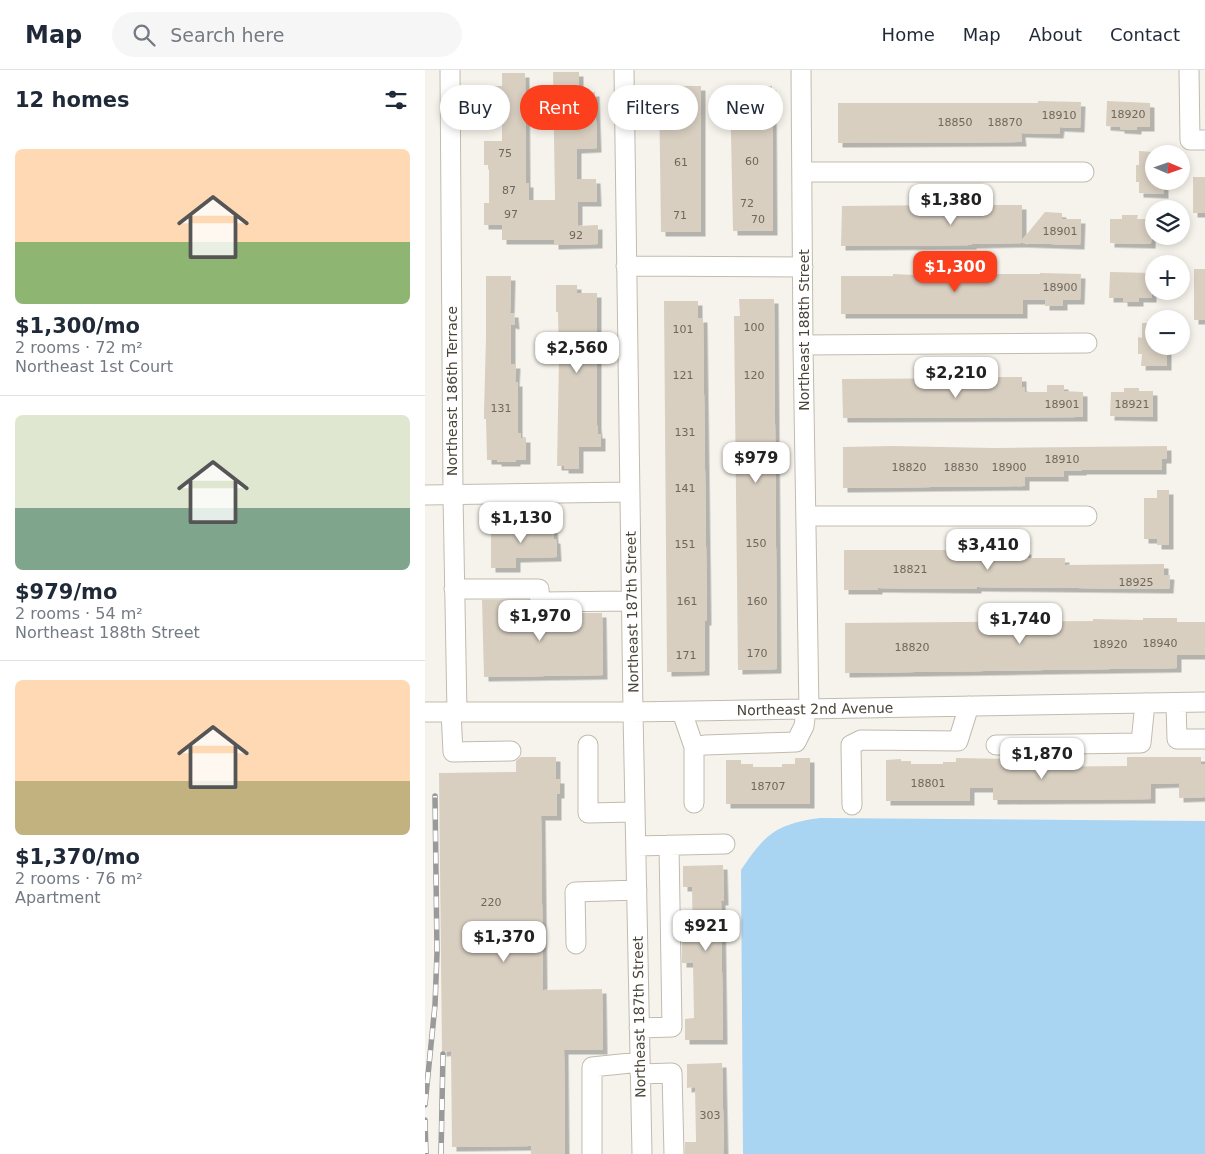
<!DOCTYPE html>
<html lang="en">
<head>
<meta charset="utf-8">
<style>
  :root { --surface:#fff; --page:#f6f6f7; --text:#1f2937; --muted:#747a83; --line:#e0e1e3; --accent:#fc3f1d }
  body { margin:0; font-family:"DejaVu Sans",sans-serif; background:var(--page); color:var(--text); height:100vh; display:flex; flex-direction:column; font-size:19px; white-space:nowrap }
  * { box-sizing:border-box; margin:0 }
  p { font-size:16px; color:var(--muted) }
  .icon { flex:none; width:28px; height:28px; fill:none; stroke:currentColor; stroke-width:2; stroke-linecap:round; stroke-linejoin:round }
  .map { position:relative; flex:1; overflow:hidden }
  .details { display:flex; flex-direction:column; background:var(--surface); width:425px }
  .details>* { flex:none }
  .hud { position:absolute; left:15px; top:15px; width:475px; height:45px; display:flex; gap:10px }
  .needle { width:32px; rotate:92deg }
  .fabs { position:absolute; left:720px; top:75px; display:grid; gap:10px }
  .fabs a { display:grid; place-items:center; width:45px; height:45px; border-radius:50%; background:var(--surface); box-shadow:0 2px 8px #0003; font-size:25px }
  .price { position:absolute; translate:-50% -42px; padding:0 11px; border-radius:10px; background:#fff; color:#222; font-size:16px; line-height:32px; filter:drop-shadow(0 1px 2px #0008) }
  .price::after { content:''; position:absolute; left:50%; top:30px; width:15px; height:11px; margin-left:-8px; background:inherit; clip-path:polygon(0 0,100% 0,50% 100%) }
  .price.on { background:var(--accent); color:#fff }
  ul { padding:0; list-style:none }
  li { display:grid; align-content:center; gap:10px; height:265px; padding:0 15px }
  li+li { border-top:1px solid var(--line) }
  li span { display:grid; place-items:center; height:155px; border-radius:8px; color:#555 }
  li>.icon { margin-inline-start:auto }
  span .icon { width:90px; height:90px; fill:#fffc; stroke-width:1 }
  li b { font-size:21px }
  h2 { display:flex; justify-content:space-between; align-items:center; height:60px; padding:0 15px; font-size:21px }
  .chip { padding:0 18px; border-radius:22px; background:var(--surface); box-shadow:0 2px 8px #0003; font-size:18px; line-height:45px }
  .chip.on { background:var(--accent); color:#fff }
  header { display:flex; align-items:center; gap:30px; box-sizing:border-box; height:70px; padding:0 25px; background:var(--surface); border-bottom:1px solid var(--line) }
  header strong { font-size:24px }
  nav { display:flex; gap:28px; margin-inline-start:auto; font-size:18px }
  .search { width:350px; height:45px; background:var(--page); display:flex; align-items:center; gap:12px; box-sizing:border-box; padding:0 18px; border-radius:28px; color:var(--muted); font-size:19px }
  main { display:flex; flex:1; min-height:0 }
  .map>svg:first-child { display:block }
  .water { fill:#a9d4f2 }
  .building { fill:#d8cfc1; filter:url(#shadow) }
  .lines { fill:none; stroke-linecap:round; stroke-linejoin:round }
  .minor-casing { stroke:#c2bbae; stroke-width:21 }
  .minor { stroke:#fff; stroke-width:19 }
  .rail-casing { stroke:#9a9a9a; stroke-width:5.5 }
  .rail { stroke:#fff; stroke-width:4; stroke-dasharray:11; stroke-linecap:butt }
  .labels { text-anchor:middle; stroke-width:4.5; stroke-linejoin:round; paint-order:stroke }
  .number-label { font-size:11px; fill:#6e675b }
  .street-label { font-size:14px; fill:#4b4439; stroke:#fff }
</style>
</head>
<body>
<header>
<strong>Map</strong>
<div class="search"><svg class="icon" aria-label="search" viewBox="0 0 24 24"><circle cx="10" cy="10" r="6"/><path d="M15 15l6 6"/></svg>Search here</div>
<nav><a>Home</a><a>Map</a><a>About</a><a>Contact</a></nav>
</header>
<main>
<section class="details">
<h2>12 homes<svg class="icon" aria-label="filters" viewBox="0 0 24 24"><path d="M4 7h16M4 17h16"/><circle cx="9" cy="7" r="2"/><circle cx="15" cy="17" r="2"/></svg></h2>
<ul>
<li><span style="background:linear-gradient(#ffd9b3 60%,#8fb573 0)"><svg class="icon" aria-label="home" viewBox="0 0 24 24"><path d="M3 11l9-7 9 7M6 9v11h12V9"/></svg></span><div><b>$1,300/mo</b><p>2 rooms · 72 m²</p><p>Northeast 1st Court</p></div></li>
<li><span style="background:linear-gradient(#dfe7d0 60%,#7fa58c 0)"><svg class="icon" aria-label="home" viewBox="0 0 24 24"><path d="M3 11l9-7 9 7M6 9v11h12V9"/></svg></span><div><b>$979/mo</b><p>2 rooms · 54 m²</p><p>Northeast 188th Street</p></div></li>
<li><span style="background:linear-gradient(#ffd9b3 65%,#c2b280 0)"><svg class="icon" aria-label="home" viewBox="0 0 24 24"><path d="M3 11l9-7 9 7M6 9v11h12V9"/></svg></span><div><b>$1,370/mo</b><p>2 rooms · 76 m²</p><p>Apartment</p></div></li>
</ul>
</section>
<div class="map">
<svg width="780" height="1084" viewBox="0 0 780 1084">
  <defs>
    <filter id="shadow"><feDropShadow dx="4.5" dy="4.5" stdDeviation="0" flood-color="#0004"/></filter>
  </defs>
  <rect width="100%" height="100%" fill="#f6f3ec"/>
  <path class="water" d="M395 748 780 751V1084H318L316 800C340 764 351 754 395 748Z"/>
  <path class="building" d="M128 2H154V23L170 22 172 78 152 79V109H171L172 132H153V156L173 155V174L129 175V170H77V155H59V133H64V95H59V71H77V40H58V16H77V3H100L101 113H104V130H130Z
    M234 16H276V162H236Z
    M305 16H347L348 161H308Z
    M613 31 656 32 655 58 635 57 634 64 596 63 597 72 413 73V33H613Z
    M682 31 725 33V57H712V60L695 59V57L681 56Z
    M714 81 729 82V111H739V124L714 123V112H711V95H714Z
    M768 107H780V143H768Z
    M515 135H597V170L620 142 637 143V149H656L655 175 597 173 547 174V175L416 176 417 136Z
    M697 145H713L712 149H727L726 174 685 173V149H697Z
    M769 199H780V250H769Z
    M685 202 727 203V228H714V232H698V228H684Z
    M615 203 656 204 655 230H638V236H620V230H598V244H416V206H468V204L515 206V204H615Z
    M61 206H86L85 243H89L90 255 86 254V294H91L90 312H93V363H96V368H101V390H91V392H72V390H62L61 349H59V342L61 267Z
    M131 215H152V223H172V355L173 364H176V377H154V399H139V396H132L134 288 133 242H131Z
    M314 229H349L352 599 313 600 309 246H315Z
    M239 231H273V248H278L282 551H280V601L242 602Z
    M717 253H729V276H742V296H716L717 284H713V267L717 268Z
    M567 307H597V317L600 318V322H622V315H639V321L658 322V347L418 348 417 309 567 308Z
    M699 318H714V321H728V347L685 346 686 322H699Z
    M468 376 568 378 742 376V389H737V400H657V401H639V407H600V416L418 418V377Z
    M732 420H744V475H732V469H719V428H732Z
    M66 455H128L129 469H131L132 487 91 488V498H66Z
    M419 480H602V488H640V495L739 494V505H745L744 519 552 517V519L453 518V520H419Z
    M57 530H104L107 541 115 543H177L178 605 59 607Z
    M718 548H752V552H780V585H752V598L420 603V553L668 551V549L718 550Z
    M96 687H131V709H135V724H132V746H116L118 920 177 919 178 980H139L140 1084H106V1076L27 1077 26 981 17 982 14 703 91 702V691Z
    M702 687H776V694H780V727L754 728V713L726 714V729L568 730V718H545V731H461V690L476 689V691H486V694H518V692H531V688L589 689 590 697 702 696Z
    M370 688H385V734H301V690H316V694H328V697H357V694H370Z
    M298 795 299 831H296L298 970H260V949L269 948 268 893H257V871H268L267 817H258V796Z
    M297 993 299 1084H260V1072H271L270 1017 262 1018V994Z"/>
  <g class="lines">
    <g class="minor-casing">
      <path id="minor" d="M25 0 28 425 32 642
        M199 0 208 642 217 1084
        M376 0 378 275 384 640
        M764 0 765 70H780
        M377 102H659
        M201 196 378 197
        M378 275 662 273
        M0 425 205 422
        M381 446H662
        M29 519H114L115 532 206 531
        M751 633 752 669H780
        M0 642H208L780 632
        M26 642 28 682 86 681
        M257 642 269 677
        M163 675V743L210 742
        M571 675 716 673 720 633
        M269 733V677L280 675 371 672 379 656 381 640
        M427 735 426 675 436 670 533 671 544 636
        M211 776 300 774
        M151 874 150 822 212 820
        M214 958 247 957 244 775
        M215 1004 247 1003 249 1084
        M167 1084V997L215 992"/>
    </g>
    <use href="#minor" class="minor"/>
    <g class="rail-casing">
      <path id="rail" d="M0 1035 10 935 12 883 10 726
        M0 1050 1 1084
        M16 1084 18 984"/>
    </g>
    <use href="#rail" class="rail"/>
  </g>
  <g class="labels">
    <g class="number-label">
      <text x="703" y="48">18920</text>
      <text x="634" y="49">18910</text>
      <text x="530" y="56">18850</text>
      <text x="580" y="56">18870</text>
      <text x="80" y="87">75</text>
      <text x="327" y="95">60</text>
      <text x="256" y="96">61</text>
      <text x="84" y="124">87</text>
      <text x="322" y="137">72</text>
      <text x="86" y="148">97</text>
      <text x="255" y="149">71</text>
      <text x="333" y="153">70</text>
      <text x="635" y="165">18901</text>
      <text x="151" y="169">92</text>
      <text x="635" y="221">18900</text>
      <text x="329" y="261">100</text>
      <text x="258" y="263">101</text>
      <text x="258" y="309">121</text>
      <text x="329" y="309">120</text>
      <text x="637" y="338">18901</text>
      <text x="707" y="338">18921</text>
      <text x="76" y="342">131</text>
      <text x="260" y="366">131</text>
      <text x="637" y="393">18910</text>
      <text x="484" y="401">18820</text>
      <text x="536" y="401">18830</text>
      <text x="584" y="401">18900</text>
      <text x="260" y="422">141</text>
      <text x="331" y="477">150</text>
      <text x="260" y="478">151</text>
      <text x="485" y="503">18821</text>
      <text x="711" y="516">18925</text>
      <text x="262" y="535">161</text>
      <text x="332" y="535">160</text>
      <text x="735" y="577">18940</text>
      <text x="685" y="578">18920</text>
      <text x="487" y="581">18820</text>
      <text x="332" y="587">170</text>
      <text x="261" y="589">171</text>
      <text x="503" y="717">18801</text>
      <text x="343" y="720">18707</text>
      <text x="66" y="836">220</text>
      <text x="285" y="1049">303</text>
    </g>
    <g class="street-label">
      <text transform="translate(379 260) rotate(-90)" y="5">Northeast 188th Street</text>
      <text transform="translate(27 321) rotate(-90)" y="5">Northeast 186th Terrace</text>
      <text transform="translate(207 542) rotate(-91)" y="5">Northeast 187th Street</text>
      <text transform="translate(390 639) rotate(-1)" y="5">Northeast 2nd Avenue</text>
      <text transform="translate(214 947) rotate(-91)" y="5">Northeast 187th Street</text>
    </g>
  </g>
</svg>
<div class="fabs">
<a><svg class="needle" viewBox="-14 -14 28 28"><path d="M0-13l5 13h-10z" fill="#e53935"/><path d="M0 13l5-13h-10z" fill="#747a83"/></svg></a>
<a><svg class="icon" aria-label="layers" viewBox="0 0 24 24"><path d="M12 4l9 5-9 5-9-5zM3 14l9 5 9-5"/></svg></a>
<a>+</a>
<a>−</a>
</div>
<b class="price" style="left:526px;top:156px">$1,380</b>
<b class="price on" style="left:530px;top:223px">$1,300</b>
<b class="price" style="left:152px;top:304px">$2,560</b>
<b class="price" style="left:531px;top:329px">$2,210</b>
<b class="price" style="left:331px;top:414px">$979</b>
<b class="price" style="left:96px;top:474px">$1,130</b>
<b class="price" style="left:563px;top:501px">$3,410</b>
<b class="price" style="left:115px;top:572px">$1,970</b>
<b class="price" style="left:595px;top:575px">$1,740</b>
<b class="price" style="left:617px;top:710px">$1,870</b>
<b class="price" style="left:281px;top:882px">$921</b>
<b class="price" style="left:79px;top:893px">$1,370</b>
<div class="hud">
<a class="chip">Buy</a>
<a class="chip on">Rent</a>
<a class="chip">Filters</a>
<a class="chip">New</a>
</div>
</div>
</main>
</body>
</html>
